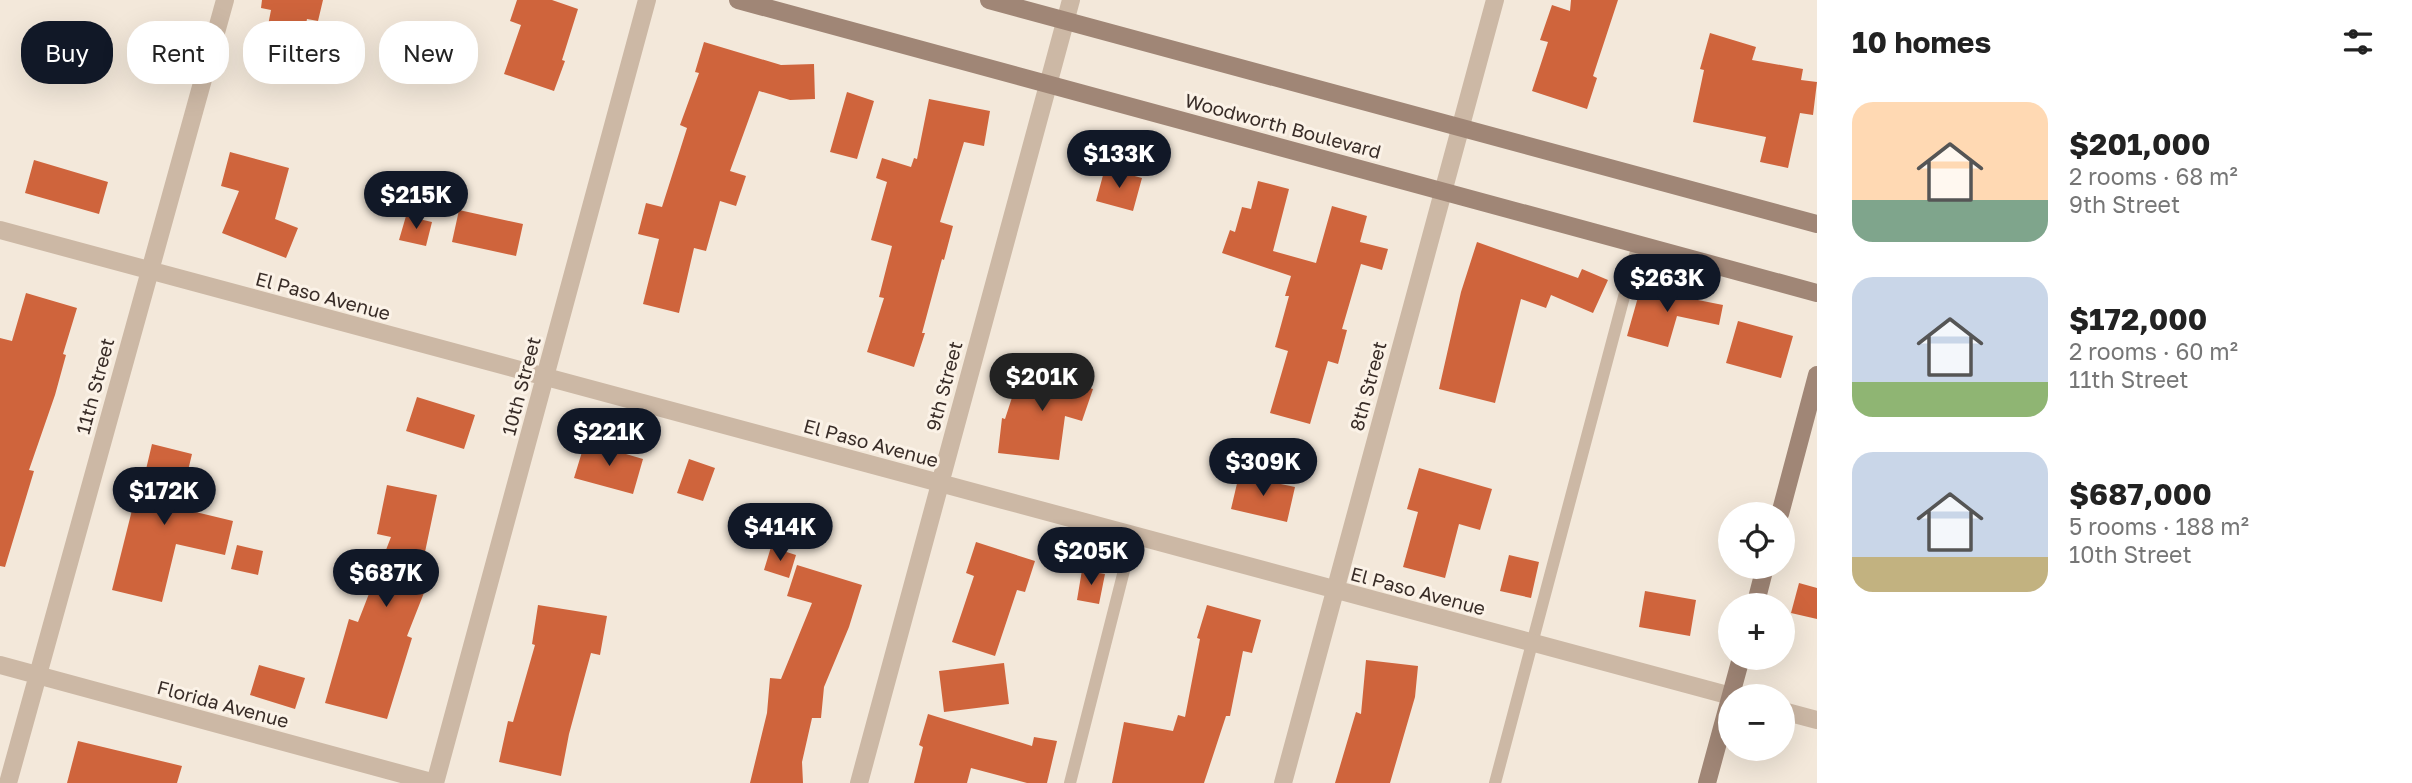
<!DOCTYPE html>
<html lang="en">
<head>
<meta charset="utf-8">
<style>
  :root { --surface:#fff; --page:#f2f2f2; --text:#222; --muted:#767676; --accent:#111827 }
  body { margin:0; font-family:"Golos Text",sans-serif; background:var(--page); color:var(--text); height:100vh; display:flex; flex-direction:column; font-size:26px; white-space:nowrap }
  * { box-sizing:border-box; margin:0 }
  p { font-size:23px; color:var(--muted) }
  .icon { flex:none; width:38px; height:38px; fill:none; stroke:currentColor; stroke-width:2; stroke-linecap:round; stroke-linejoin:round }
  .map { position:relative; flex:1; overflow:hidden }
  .side { display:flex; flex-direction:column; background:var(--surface); width:595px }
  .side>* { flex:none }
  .guide { position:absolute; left:21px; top:21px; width:665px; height:63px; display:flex; gap:14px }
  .buttons { position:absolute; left:1718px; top:502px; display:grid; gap:14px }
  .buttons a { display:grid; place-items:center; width:77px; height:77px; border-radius:50%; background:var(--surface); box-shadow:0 7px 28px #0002; font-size:35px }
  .price { position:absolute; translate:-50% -60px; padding:0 16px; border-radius:24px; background:var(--accent); color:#fff; font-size:23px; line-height:46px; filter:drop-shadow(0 2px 4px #0008) }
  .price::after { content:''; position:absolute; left:50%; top:42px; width:21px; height:16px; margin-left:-10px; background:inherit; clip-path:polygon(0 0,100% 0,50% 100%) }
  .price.active { background:#222; color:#fff }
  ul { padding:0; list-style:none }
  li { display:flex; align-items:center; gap:21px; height:175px; padding:0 35px }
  li span { display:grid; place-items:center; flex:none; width:196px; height:140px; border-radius:21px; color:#555 }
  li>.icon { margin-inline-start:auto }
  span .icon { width:84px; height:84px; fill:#fffc; stroke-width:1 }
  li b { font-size:30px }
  h2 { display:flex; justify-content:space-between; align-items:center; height:84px; padding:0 35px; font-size:30px }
  .pill { padding:0 24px; border-radius:28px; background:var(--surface); box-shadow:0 7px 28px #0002; font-size:24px; line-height:63px }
  .pill.active { background:var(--accent); color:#fff }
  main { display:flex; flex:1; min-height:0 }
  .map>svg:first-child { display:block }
  .building { fill:#cf643c }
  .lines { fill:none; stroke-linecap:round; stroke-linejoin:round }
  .lane { stroke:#ccb8a5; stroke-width:12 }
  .street { stroke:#ccb8a5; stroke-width:18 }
  .secondary { stroke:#a08676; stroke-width:18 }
  .labels { text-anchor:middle; stroke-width:6; stroke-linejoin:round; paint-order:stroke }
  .street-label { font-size:19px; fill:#382c27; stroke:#fbf2e7 }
</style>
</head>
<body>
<main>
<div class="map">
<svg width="1817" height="783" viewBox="0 0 1817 783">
  <rect width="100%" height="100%" fill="#f3e8da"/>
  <path class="building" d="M262 0H323L318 21 307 19 294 84 258 77 271 10 261 8Z
    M517 0H552L578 9 562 60 565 61 554 91 504 74 521 25 510 21Z
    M1571 0H1618L1593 76 1597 78 1587 109 1532 91 1548 42 1540 40 1552 5 1570 11Z
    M1710 33 1756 47 1752 60 1803 69 1801 80 1817 82 1813 115 1800 113 1788 168 1760 162 1766 137 1693 122 1704 70 1700 69Z
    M704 42 781 65 814 64 815 99 790 100 759 91 730 171 746 176 736 206 720 201 706 251 694 248 679 313 643 304 659 239 638 234 646 203 662 207 687 128 680 125 699 73 695 72Z
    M847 92 874 101 857 159 830 152Z
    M929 99 990 111 984 146 964 142 940 222 953 226 944 260 942 259 922 333H925L914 367 867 352 884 298 879 297 892 246 871 240 887 182 876 178 882 158 911 167 914 158 917 159Z
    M230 152 289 168 275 219 298 228 286 258 222 233 239 191 221 186Z
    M34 160 108 182 99 214 25 193Z
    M1105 168 1142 178 1133 211 1096 201Z
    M1258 181 1289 189 1273 251 1316 263 1332 206 1367 216 1360 242 1388 249 1382 270 1361 264 1342 329 1347 330 1338 364 1328 361 1310 424 1270 413 1288 351 1275 347 1289 296H1285L1291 276 1222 253 1230 230 1235 232 1242 207 1251 209Z
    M459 210 523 224 516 256 452 242Z
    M406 216 432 222 426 246 399 240Z
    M1477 242 1578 278 1582 269 1608 280 1593 313 1551 295 1546 308 1521 299 1495 403 1439 389 1461 292Z
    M1642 283 1683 294V297L1723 305 1719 325 1677 316 1668 347 1627 336Z
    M26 293 77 308 63 354 66 355 55 395 29 470 34 471 5 567 0 566V338L12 341Z
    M1738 321 1793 336 1781 378 1726 363Z
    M1043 362 1076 372 1073 383 1093 389 1082 421 1065 416 1059 460 998 453 1002 418 1005 419 1019 376 1038 381Z
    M417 397 475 415 464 449 406 431Z
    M585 442 643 459 633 494 574 478Z
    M152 444 192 454 179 508 233 521 225 555 176 544 162 602 112 590 135 498 139 499Z
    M689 459 715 468 703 501 677 493Z
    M1419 468 1492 489 1480 530 1459 524 1445 578 1403 567 1418 512 1407 509Z
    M1239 475 1295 487 1287 522 1231 509Z
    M387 485 437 495 421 571 431 575 407 636 412 638 387 719 325 703 349 619 358 622 391 537 377 534Z
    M976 542 1035 561 1025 592 1017 590 995 656 952 642 974 576 966 573Z
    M237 545 263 551 258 575 231 569Z
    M771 547 796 555 789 578 764 570Z
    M1509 555 1539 562 1531 598 1500 591Z
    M797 565 862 585 849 627 824 687 821 718H812L802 762 803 783H750L767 713 770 678 781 679 812 603 787 596Z
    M1082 570 1105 574 1099 604 1077 600Z
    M1799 583 1817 588V619L1791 613Z
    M1645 591 1696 600 1690 636 1639 627Z
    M538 605 607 616 600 655 591 653 569 734 561 776 499 762 508 721 513 722 535 645 532 644Z
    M1207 605 1261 620 1252 653 1243 651 1230 716H1226L1204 783H1112L1124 722 1173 731 1178 715 1185 717 1200 639 1197 638Z
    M1366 660 1418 666 1415 697 1390 783H1335L1356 712 1361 714Z
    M1004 663 1009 704 944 712 939 671Z
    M259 665 305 678 295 709 250 695Z
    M928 714 1032 746 1034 737 1057 741 1047 783H1027L971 768 967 783H914L923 747 919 745Z
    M78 741 182 766 177 783H67Z"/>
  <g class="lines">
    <path class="lane" d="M1070 783 1133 535
      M1495 783 1638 244"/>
    <path class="street" d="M0 230 1731 696
      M0 665 435 783
      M1783 711 1817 720
      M8 783 225 0
      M435 783 647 0
      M859 783 1071 0
      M1283 783 1495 0"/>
    <path class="secondary" d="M738 0 1817 293
      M989 0 1817 224
      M1780 514 1817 375
      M1755 606 1765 567
      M1707 783 1741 658"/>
  </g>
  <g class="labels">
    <g class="street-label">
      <text transform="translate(1283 126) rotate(15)" y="7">Woodworth Boulevard</text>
      <text transform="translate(323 296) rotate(15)" y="7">El Paso Avenue</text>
      <text transform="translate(95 386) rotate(-75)" y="7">11th Street</text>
      <text transform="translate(521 386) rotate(-75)" y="7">10th Street</text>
      <text transform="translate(944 386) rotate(-75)" y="7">9th Street</text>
      <text transform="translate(1368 386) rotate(-75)" y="7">8th Street</text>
      <text transform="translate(871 443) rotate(15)" y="7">El Paso Avenue</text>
      <text transform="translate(1418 591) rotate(15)" y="7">El Paso Avenue</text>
      <text transform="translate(223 704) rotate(15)" y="7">Florida Avenue</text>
    </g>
  </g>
</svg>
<div class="buttons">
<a><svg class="icon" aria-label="locate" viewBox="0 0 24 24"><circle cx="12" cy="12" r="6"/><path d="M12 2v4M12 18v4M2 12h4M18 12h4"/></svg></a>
<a>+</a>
<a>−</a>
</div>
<b class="price" style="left:1119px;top:190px">$133K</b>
<b class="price" style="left:416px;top:231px">$215K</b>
<b class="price" style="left:1667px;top:314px">$263K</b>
<b class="price active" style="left:1042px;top:413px">$201K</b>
<b class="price" style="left:609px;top:468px">$221K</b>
<b class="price" style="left:1263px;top:498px">$309K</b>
<b class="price" style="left:164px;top:527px">$172K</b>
<b class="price" style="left:780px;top:563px">$414K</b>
<b class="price" style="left:1091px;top:587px">$205K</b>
<b class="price" style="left:386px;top:609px">$687K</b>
<div class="guide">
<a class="pill active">Buy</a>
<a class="pill">Rent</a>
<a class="pill">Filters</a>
<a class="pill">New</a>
</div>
</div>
<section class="side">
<h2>10 homes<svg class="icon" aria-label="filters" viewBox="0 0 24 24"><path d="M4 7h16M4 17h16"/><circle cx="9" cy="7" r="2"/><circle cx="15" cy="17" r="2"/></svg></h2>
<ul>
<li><span style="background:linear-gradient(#ffd9b3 70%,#7fa58c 0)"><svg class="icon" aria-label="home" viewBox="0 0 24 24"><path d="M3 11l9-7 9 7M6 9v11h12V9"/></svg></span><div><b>$201,000</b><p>2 rooms · 68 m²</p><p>9th Street</p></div></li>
<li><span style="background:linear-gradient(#c9d6e8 75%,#8fb573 0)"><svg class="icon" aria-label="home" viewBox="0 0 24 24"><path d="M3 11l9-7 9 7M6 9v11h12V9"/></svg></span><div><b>$172,000</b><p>2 rooms · 60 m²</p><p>11th Street</p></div></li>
<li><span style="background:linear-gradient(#c9d6e8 75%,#c2b280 0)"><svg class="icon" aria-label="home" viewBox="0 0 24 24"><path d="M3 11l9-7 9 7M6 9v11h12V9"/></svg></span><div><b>$687,000</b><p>5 rooms · 188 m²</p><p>10th Street</p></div></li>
</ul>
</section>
</main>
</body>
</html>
